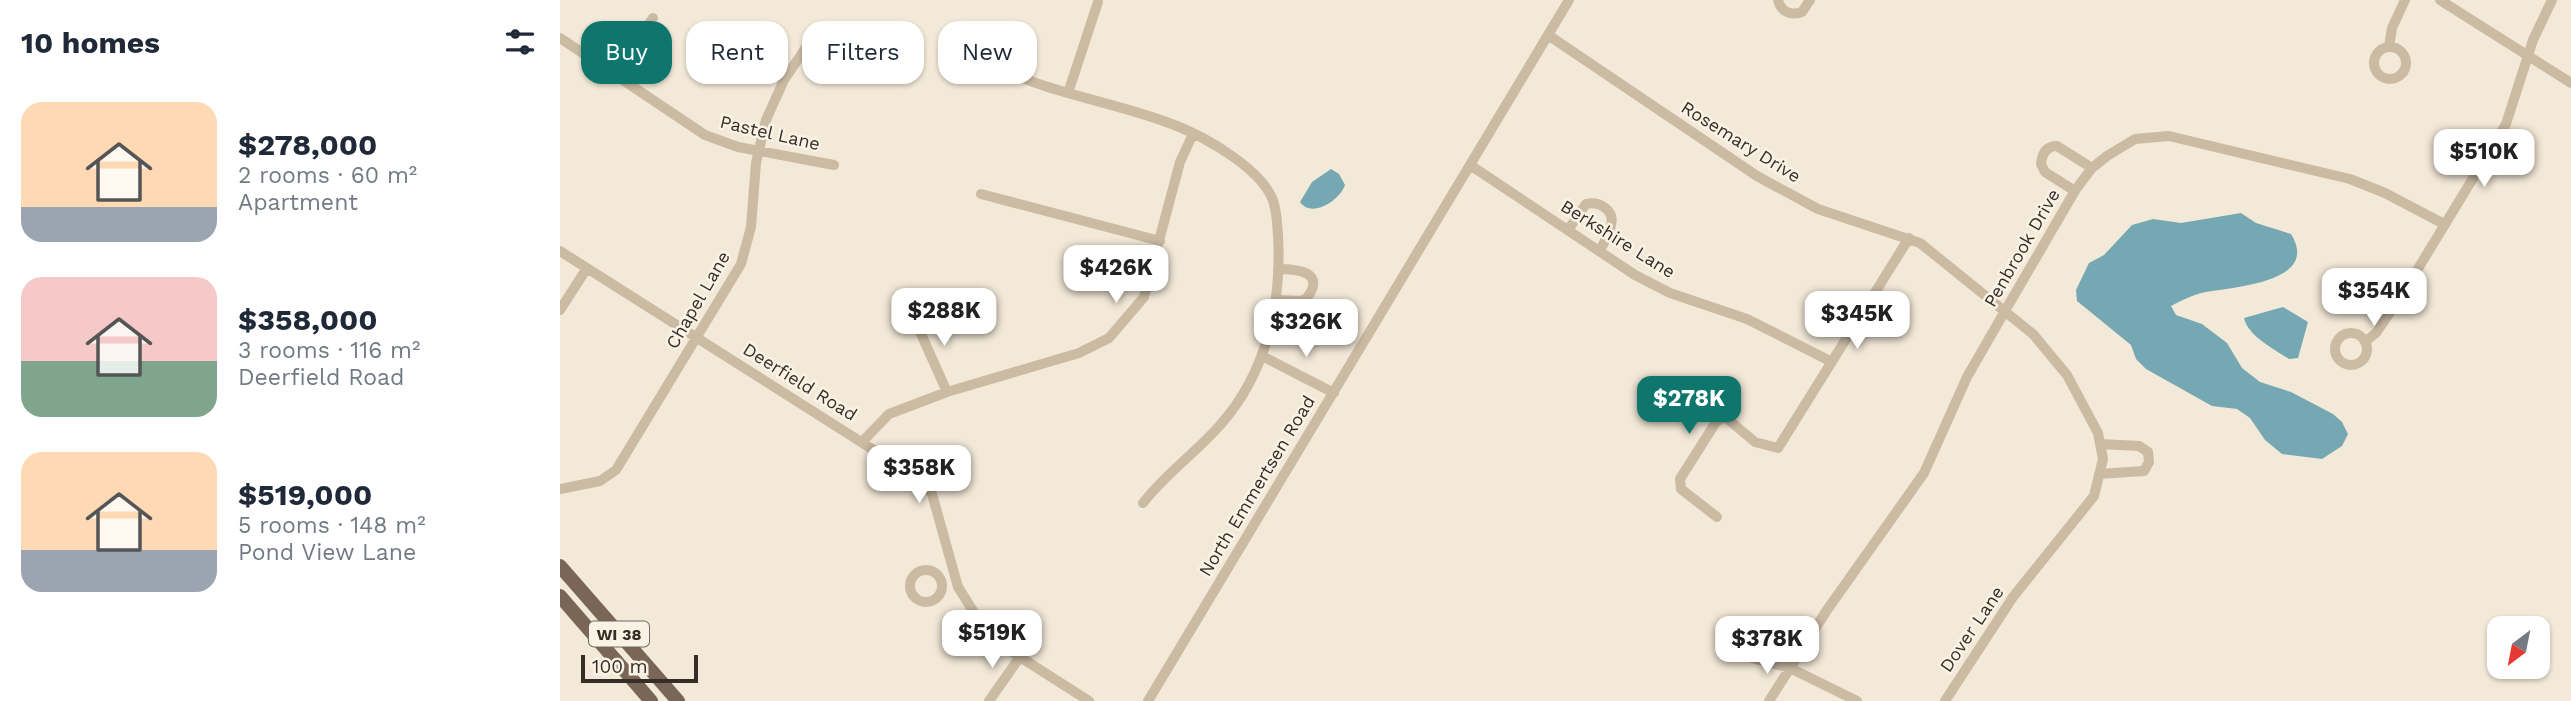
<!DOCTYPE html>
<html lang="en">
<head>
<meta charset="utf-8">
<style>
  :root { --surface:#fff; --page:#f6f6f7; --text:#1f2937; --muted:#747a83; --accent:#0f766e }
  body { margin:0; font-family:"Work Sans",sans-serif; background:var(--page); color:var(--text); height:100vh; display:flex; flex-direction:column; font-size:26px; white-space:nowrap }
  * { box-sizing:border-box; margin:0 }
  p { font-size:23px; color:var(--muted) }
  .icon { flex:none; width:38px; height:38px; fill:none; stroke:currentColor; stroke-width:2; stroke-linecap:round; stroke-linejoin:round }
  .map { position:relative; flex:1; overflow:hidden }
  .panel { display:flex; flex-direction:column; background:var(--surface); width:560px }
  .panel>* { flex:none }
  .hud { position:absolute; left:21px; top:21px; width:665px; height:63px; display:flex; gap:14px }
  .needle { width:46px; rotate:212deg }
  .fabs { position:absolute; left:1927px; top:616px; display:grid; gap:14px }
  .fabs a { display:grid; place-items:center; width:63px; height:63px; border-radius:14px; background:var(--surface); box-shadow:0 2px 5px #0004; font-size:35px }
  .scale { position:absolute; left:21px; bottom:18px; width:117px; box-sizing:border-box; padding-left:7px; border:4px solid #362d26; border-top:0; font-size:19px; line-height:24px; white-space:nowrap; color:#362d26; -webkit-text-stroke:5px #faf3e5; paint-order:stroke }
  .price { position:absolute; translate:-50% -60px; padding:0 16px; border-radius:14px; background:#fff; color:#222; font-size:23px; line-height:46px; filter:drop-shadow(0 2px 4px #0008) }
  .price::after { content:''; position:absolute; left:50%; top:42px; width:21px; height:16px; margin-left:-10px; background:inherit; clip-path:polygon(0 0,100% 0,50% 100%) }
  .price.selected { background:var(--accent); color:#fff }
  ul { padding:0; list-style:none }
  li { display:flex; align-items:center; gap:21px; height:175px; padding:0 21px }
  li span { display:grid; place-items:center; flex:none; width:196px; height:140px; border-radius:21px; color:#555 }
  li>.icon { margin-inline-start:auto }
  span .icon { width:84px; height:84px; fill:#fffc; stroke-width:1 }
  li b { font-size:30px }
  h2 { display:flex; justify-content:space-between; align-items:center; height:84px; padding:0 21px; font-size:30px }
  .pill { padding:0 24px; border-radius:21px; background:var(--surface); box-shadow:0 2px 5px #0004; font-size:24px; line-height:63px }
  .pill.selected { background:var(--accent); color:#fff }
  main { display:flex; flex:1; min-height:0 }
  .map>svg:first-child { display:block }
  .water { fill:#75a8b2 }
  .lines { fill:none; stroke-linecap:round; stroke-linejoin:round }
  .minor { stroke:#cbbba3; stroke-width:10 }
  .major { stroke:#796656; stroke-width:14 }
  .labels { text-anchor:middle; stroke-width:5; stroke-linejoin:round; paint-order:stroke }
  .shield { fill:#faf3e5; stroke:#71685f; stroke-width:2 }
  .shield-label { font-size:16px; font-weight:bold; fill:#362d26 }
  .street-label { font-size:18px; fill:#362d26; stroke:#faf3e5 }
</style>
</head>
<body>
<main>
<section class="panel">
<h2>10 homes<svg class="icon" aria-label="filters" viewBox="0 0 24 24"><path d="M4 7h16M4 17h16"/><circle cx="9" cy="7" r="2"/><circle cx="15" cy="17" r="2"/></svg></h2>
<ul>
<li><span style="background:linear-gradient(#ffd9b3 75%,#9aa5b1 0)"><svg class="icon" aria-label="home" viewBox="0 0 24 24"><path d="M3 11l9-7 9 7M6 9v11h12V9"/></svg></span><div><b>$278,000</b><p>2 rooms · 60 m²</p><p>Apartment</p></div></li>
<li><span style="background:linear-gradient(#f6c9c9 60%,#7fa58c 0)"><svg class="icon" aria-label="home" viewBox="0 0 24 24"><path d="M3 11l9-7 9 7M6 9v11h12V9"/></svg></span><div><b>$358,000</b><p>3 rooms · 116 m²</p><p>Deerfield Road</p></div></li>
<li><span style="background:linear-gradient(#ffd9b3 70%,#9aa5b1 0)"><svg class="icon" aria-label="home" viewBox="0 0 24 24"><path d="M3 11l9-7 9 7M6 9v11h12V9"/></svg></span><div><b>$519,000</b><p>5 rooms · 148 m²</p><p>Pond View Lane</p></div></li>
</ul>
</section>
<div class="map">
<svg width="2011" height="701" viewBox="0 0 2011 701">
  <rect width="100%" height="100%" fill="#f3e9d8"/>
  <path class="water" d="M771 169 779 174 785 185C780 200 752 219 740 202L752 182Z
    M1681 213 1696 223 1731 234C1762 284 1668 287 1641 293 1631 296 1620 301 1611 306L1616 315 1642 324 1667 343 1682 368 1700 382 1731 392 1773 414 1782 422 1788 434 1782 446 1762 459 1722 454 1705 440 1690 418 1677 409 1652 406 1586 369 1576 359 1571 345 1517 301 1516 290 1529 263 1544 255 1572 225 1593 219 1621 223Z
    M1723 307 1748 322 1738 358 1729 359C1714 349 1688 336 1684 318Z"/>
  <g class="lines">
    <path class="minor" d="M1218 0C1221 12 1231 16 1242 12L1250 0
      M1880 0 2011 83
      M988 35 1197 176 1258 209 1360 243 1473 334 1507 375 1538 433 1543 459 1534 496 1453 597 1385 701
      M0 38 145 135 178 147 274 165
      M1829 47 1832 28 1845 0
      M1814 63a16 16 0 1 1 32 0a16 16 0 1 1-32 0Z
      M422 58C481 94 553 100 617 126 647 138 699 168 712 198 717 209 717 224 718 235 722 302 707 372 661 424 637 452 606 473 583 503
      M54 75 93 18
      M508 93 538 2
      M910 165 1075 275 1110 293 1187 319 1272 362
      M1515 191 1485 172 1481 164C1482 154 1486 146 1497 146L1532 168
      M421 194 600 241
      M1008 230 1026 204C1039 201 1055 210 1051 225 1050 234 1043 243 1040 251
      M0 251 361 480 372 494 398 587 430 638 529 701
      M716 300 740 301 746 299C767 272 738 269 718 269
      M0 310 27 268
      M353 316 387 392
      M1775 349a16 16 0 1 1 32 0a16 16 0 1 1-32 0Z
      M1805 342 1816 333 1842 295 1946 124 1973 40 1992 0
      M702 356 774 393
      M302 442 329 414 387 392 519 353 549 338 584 297 620 162 633 134
      M1539 474 1584 471 1589 462 1588 452 1579 446 1540 444
      M0 489 40 481 56 470 181 264 191 227 196 163 206 120 224 80 251 40
      M1157 517 1121 489 1120 479 1156 422 1164 416 1195 442 1218 448 1349 238
      M350 586a16 16 0 1 1 32 0a16 16 0 1 1-32 0Z
      M1165 651 1230 668 1297 701
      M429 701 460 657
      M588 701 1009 0
      M1209 701 1267 610 1364 473 1407 377 1445 311 1516 189 1532 168 1547 156 1575 139 1609 136 1790 179 1825 193 1884 224"/>
    <path class="major" d="M0 566 118 701
      M0 596 91 701"/>
  </g>
  <g class="labels">
    <rect class="shield" x="29" y="621.5" width="60" height="25" rx="5"/>
    <g class="shield-label">
      <text x="59" y="640">WI 38</text>
    </g>
    <g class="street-label">
      <text transform="translate(210 133) rotate(13)" y="6">Pastel Lane</text>
      <text transform="translate(1181 142) rotate(32)" y="6">Rosemary Drive</text>
      <text transform="translate(1058 239) rotate(32)" y="6">Berkshire Lane</text>
      <text transform="translate(1462 248) rotate(-60)" y="6">Penbrook Drive</text>
      <text transform="translate(138 300) rotate(-60)" y="6">Chapel Lane</text>
      <text transform="translate(240 382) rotate(32)" y="6">Deerfield Road</text>
      <text transform="translate(697 486) rotate(-59)" y="6">North Emmertsen Road</text>
      <text transform="translate(1412 629) rotate(-56)" y="6">Dover Lane</text>
    </g>
  </g>
</svg>
<div class="fabs">
<a><svg class="needle" viewBox="-14 -14 28 28"><path d="M0-13l5 13h-10z" fill="#e53935"/><path d="M0 13l5-13h-10z" fill="#747a83"/></svg></a>
</div>
<div class="scale">100 m</div>
<b class="price" style="left:1924px;top:189px">$510K</b>
<b class="price" style="left:556px;top:305px">$426K</b>
<b class="price" style="left:1814px;top:328px">$354K</b>
<b class="price" style="left:384px;top:348px">$288K</b>
<b class="price" style="left:1297px;top:351px">$345K</b>
<b class="price" style="left:746px;top:359px">$326K</b>
<b class="price selected" style="left:1129px;top:436px">$278K</b>
<b class="price" style="left:359px;top:505px">$358K</b>
<b class="price" style="left:432px;top:670px">$519K</b>
<b class="price" style="left:1207px;top:676px">$378K</b>
<div class="hud">
<a class="pill selected">Buy</a>
<a class="pill">Rent</a>
<a class="pill">Filters</a>
<a class="pill">New</a>
</div>
</div>
</main>
</body>
</html>
